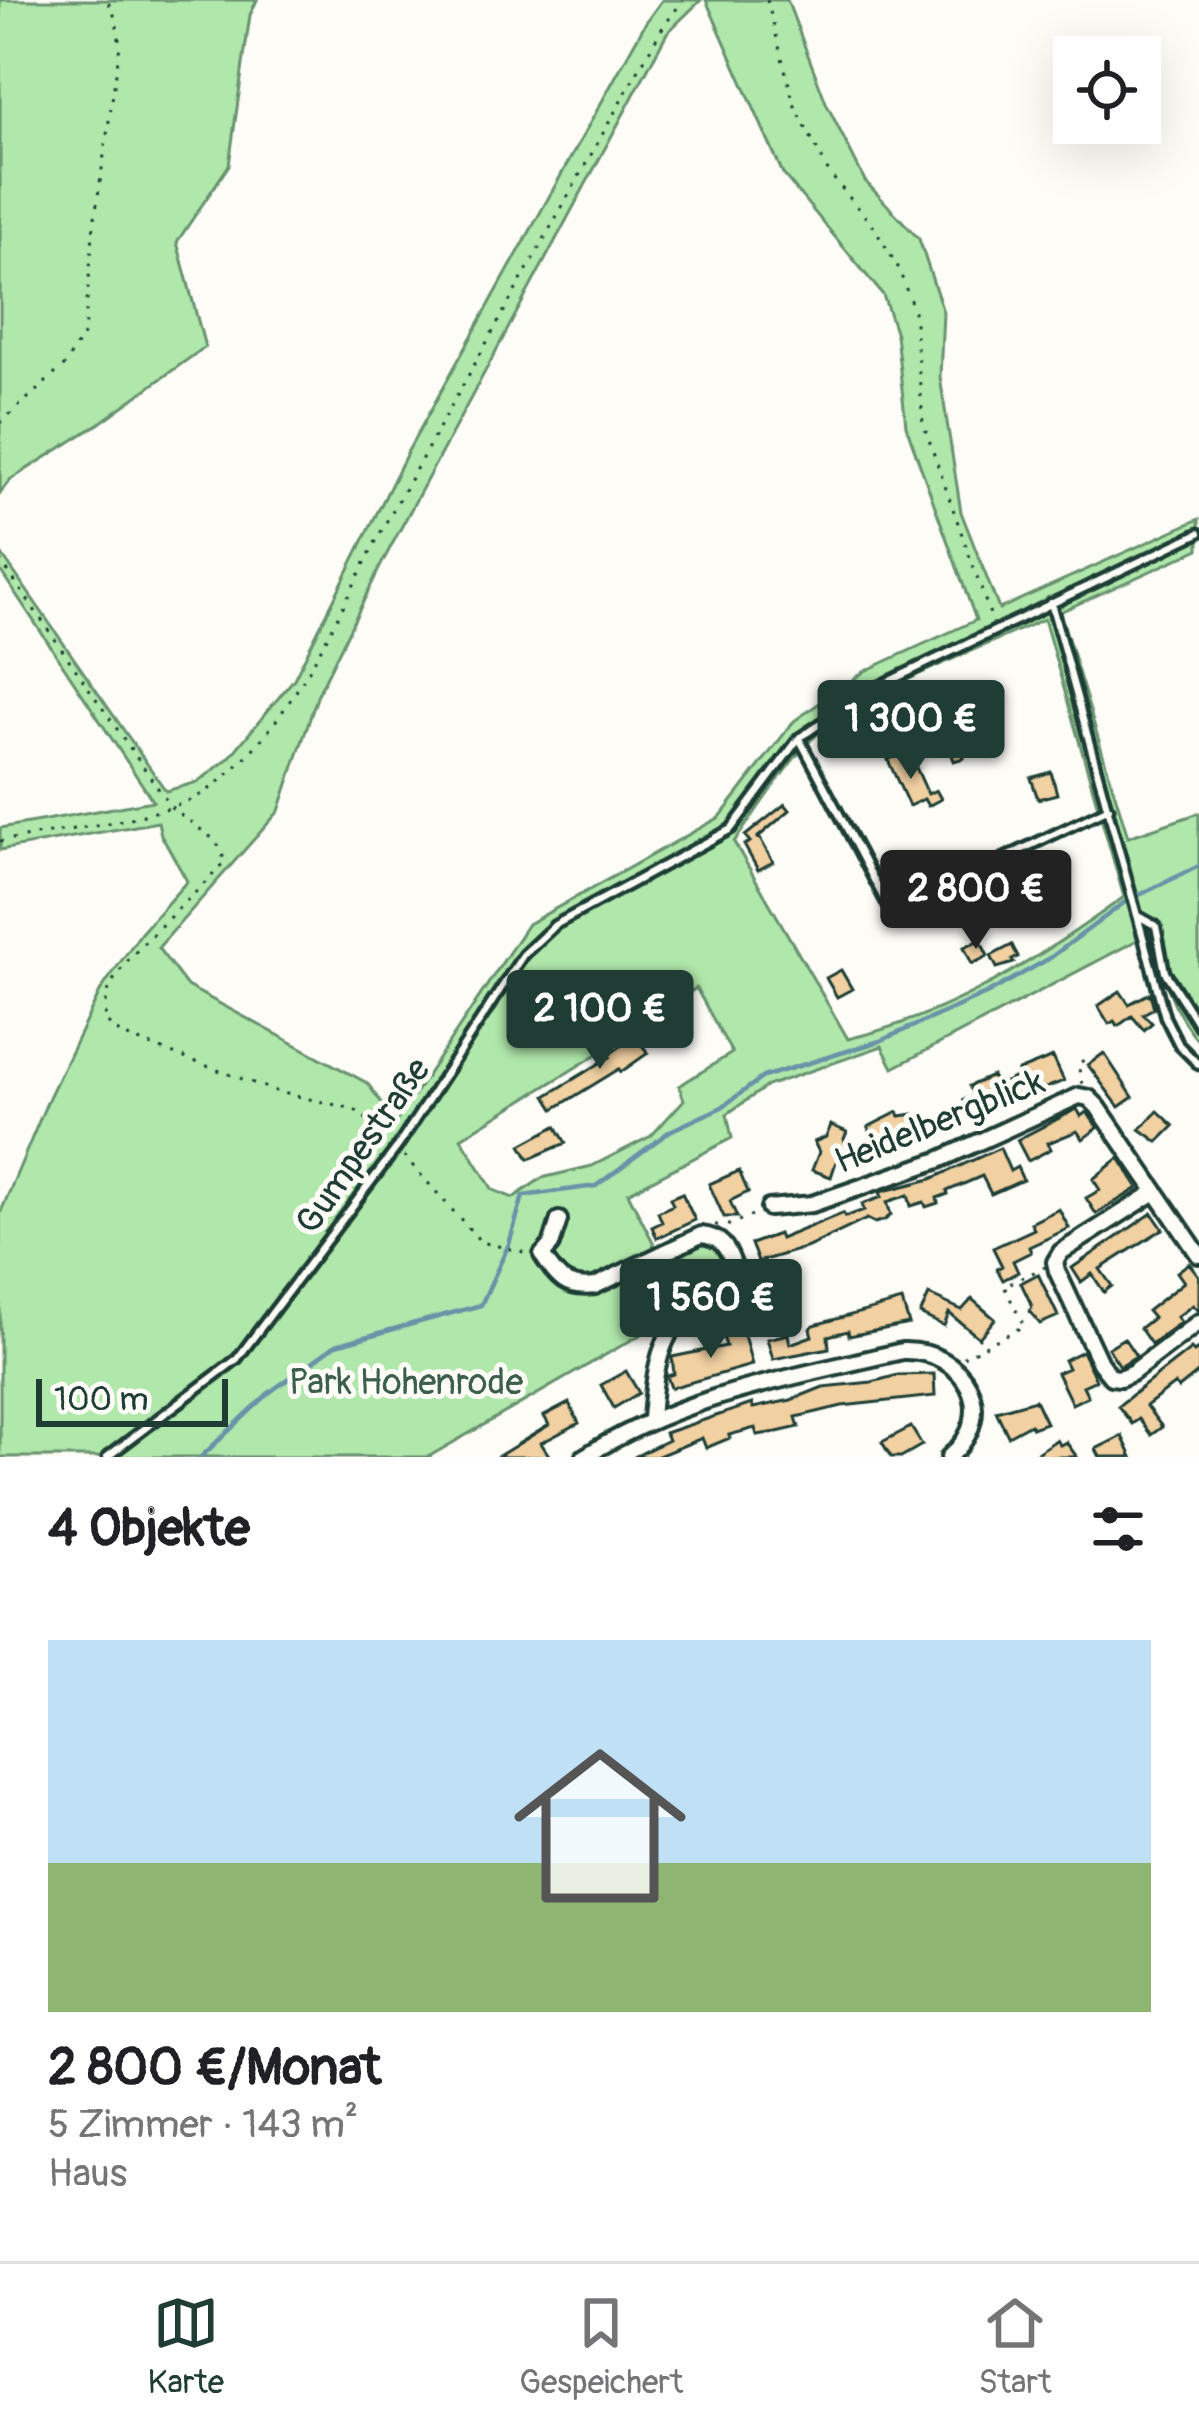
<!DOCTYPE html>
<html lang="de">
<head>
<meta charset="utf-8">
<style>
  :root { --surface:#fff; --page:#f6f6f6; --text:#202124; --muted:#757577; --line:#e0e0e0; --accent:#1f3d34 }
  body { margin:0; font-family:Pangolin,sans-serif; background:var(--page); color:var(--text); height:100vh; display:flex; flex-direction:column; font-size:45px; white-space:nowrap }
  * { box-sizing:border-box; margin:0 }
  p { font-size:39px; color:var(--muted) }
  .icon { flex:none; width:66px; height:66px; fill:none; stroke:currentColor; stroke-width:2; stroke-linecap:round; stroke-linejoin:round }
  .map { position:relative; height:1457px; overflow:hidden }
  .details { display:flex; flex-direction:column; background:var(--surface); flex:1 }
  .details>* { flex:none }
  .tools { position:absolute; left:1053px; top:36px; display:grid; gap:24px }
  .tools a { display:grid; place-items:center; width:108px; height:108px; border-radius:0px; background:var(--surface); box-shadow:0 12px 48px #0002; font-size:60px }
  .scale { position:absolute; left:36px; bottom:30px; width:192px; box-sizing:border-box; padding-left:12px; border:6px solid #1f3d34; border-top:0; font-size:33px; line-height:42px; white-space:nowrap; color:#1f3d34; -webkit-text-stroke:9px #fdfcf7; paint-order:stroke }
  .price { position:absolute; translate:-50% -102px; padding:0 27px; border-radius:12px; background:var(--accent); color:#fff; font-size:39px; line-height:78px; filter:drop-shadow(0 3px 6px #0008) }
  .price::after { content:''; position:absolute; left:50%; top:72px; width:36px; height:27px; margin-left:-18px; background:inherit; clip-path:polygon(0 0,100% 0,50% 100%) }
  .price.current { background:#222; color:#fff }
  ul { padding:0; list-style:none }
  li { display:grid; align-content:center; gap:24px; height:636px; padding:0 48px }
  li+li { border-top:3px solid var(--line) }
  li span { display:grid; place-items:center; height:372px; border-radius:0px; color:#555 }
  li>.icon { margin-inline-start:auto }
  span .icon { width:216px; height:216px; fill:#fffc; stroke-width:1 }
  li b { font-size:51px }
  h2 { display:flex; justify-content:space-between; align-items:center; height:144px; padding:0 48px; font-size:51px }
  .tab-bar { display:flex; justify-content:space-around; align-items:center; height:168px; border-top:3px solid var(--line); background:var(--surface); font-size:33px; color:var(--muted) }
  .tab-bar a { display:grid; justify-items:center; gap:6px }
  .tab-bar .current { color:var(--accent) }
  .map>svg:first-child { display:block }
  .green { fill:#b0e7aa; stroke:#68926f; stroke-width:3; fill-rule:evenodd }
  .lines { fill:none; stroke-linecap:round; stroke-linejoin:round }
  .stream { stroke:#6893a8; stroke-width:4.5 }
  .building { fill:#f1d0a2; stroke:#1f3d34; stroke-width:3 }
  .service-casing { stroke:#1f3d34; stroke-width:15 }
  .minor-casing { stroke:#1f3d34; stroke-width:22 }
  .path { stroke:#1f3d34; stroke-width:3; stroke-dasharray:3 9; stroke-linecap:butt }
  .service { stroke:#fdfcf7; stroke-width:6 }
  .minor { stroke:#fdfcf7; stroke-width:14 }
  .labels { text-anchor:middle; stroke-width:10; stroke-linejoin:round; paint-order:stroke }
  .street-label { font-size:36px; fill:#1f3d34; stroke:#fdfcf7 }
  .park-label { font-size:36px; fill:#3c5f4c; stroke:#fdfcf7 }
</style>
</head>
<body>
<div class="map">
<svg width="1199" height="1457" viewBox="0 0 1199 1457">
  <rect width="100%" height="100%" fill="#fdfcf7"/>
  <filter id="ink" filterUnits="userSpaceOnUse"><feTurbulence type="fractalNoise" baseFrequency=".00833" numOctaves="2"/><feDisplacementMap in="SourceGraphic" scale="24" xChannelSelector="R" yChannelSelector="G"/><feConvolveMatrix kernelMatrix="1 2 1 2 8 2 1 2 1" color-interpolation-filters="sRGB"/></filter>
  <g filter="url(#ink)">
    <path class="green" d="M0 0H257L250 15 229 165 177 242 205 347 97 425 10 480 0 493Z
      M662 0H701L667 33 381 565 318 694 279 811 158 948 187 986 367 1083 396 1122 528 924 720 817 794 721 865 671 976 620 906 426 896 334 883 295 783 174 706 0H787L827 105 865 181 919 239 943 312 940 377 961 512 999 609 1199 519V549L1060 612 1128 837 1199 813V1042C1171 1011 1163 971 1151 933L893 1068 882 1046 767 1086 727 1114 732 1138 628 1193 661 1258 686 1246 714 1244 728 1262 720 1278 666 1320 428 1457H0V1214L50 1095 101 990 141 933 187 881 161 835 158 822 0 850V828L153 801 0 570V552L166 791 198 782 229 758 294 679 408 451 646 22ZM1044 619 1124 897C1040 958 951 1015 848 1039L734 842C758 810 779 774 806 745 853 695 979 649 1044 619ZM696 988 732 1053 679 1086 684 1100 651 1136 592 1166 542 1178 513 1198 493 1190 461 1138 643 1026Z"/>
    <g class="lines">
      <path class="stream" d="M201 1457 270 1392 336 1345 481 1305 509 1244 523 1196 596 1186 670 1131 722 1107 763 1077 880 1041 988 993 1050 958 1125 902 1199 866"/>
    </g>
    <path class="building" d="M944 705 964 758 954 761 944 730 936 733 931 721 940 717 936 707Z
      M903 753 909 765 914 763 928 794 936 790 941 799 928 806 924 799 909 806 888 760Z
      M1051 772 1057 794 1038 799 1031 778Z
      M785 804 790 810 756 839 759 837 773 862 758 870 744 845 750 842 745 836Z
      M980 940 988 956 972 964 964 947Z
      M1012 945 1018 957 1012 960 1014 963 997 968 991 956Z
      M841 970 852 989 837 997 826 978Z
      M1120 991 1129 1004 1150 993 1154 1008 1143 1014 1152 1023 1144 1030 1132 1016 1118 1026 1114 1021 1109 1024 1098 1006Z
      M635 1036 648 1053 621 1072 619 1069 554 1109 546 1096 610 1057 608 1055Z
      M1104 1053 1133 1097 1119 1107 1088 1065Z
      M1053 1057 1064 1081 999 1106 991 1089 977 1096 983 1110 971 1115 964 1100 974 1096 969 1086 992 1076 997 1086 1020 1075 1018 1071Z
      M1077 1109 1081 1116 1087 1112 1098 1128 1083 1139 1077 1131 1048 1143 1051 1149 1028 1161 1017 1140Z
      M1158 1111 1174 1126 1158 1142 1140 1129Z
      M898 1112 900 1116 914 1114 921 1128 880 1153 868 1127Z
      M831 1125 847 1132 844 1139 851 1155 836 1162 831 1177 812 1170 819 1152 814 1142 826 1137Z
      M556 1126 566 1143 529 1159 521 1145Z
      M1000 1148 1010 1171 1017 1167 1023 1180 991 1194 982 1176 947 1191 948 1194 937 1198 938 1203 926 1207 924 1202 911 1206 908 1195 887 1202 891 1215 885 1220 875 1223 867 1219 808 1247 758 1262 751 1244 778 1234 780 1239 843 1213 845 1217 864 1210 862 1204 882 1197 880 1192 931 1179Z
      M1119 1158 1138 1188 1096 1214 1086 1198 1100 1190 1093 1179Z
      M739 1171 748 1192 730 1201 737 1217H724L709 1184Z
      M682 1193 695 1220 657 1238 652 1227 662 1222 658 1212 673 1205 670 1198Z
      M1059 1209 1069 1228 1029 1247 1031 1252 1013 1261 1018 1272 1003 1280 997 1269 1002 1266 993 1248 1034 1229 1031 1223Z
      M1152 1213 1163 1229 1100 1269 1112 1286 1104 1292 1092 1274 1081 1282 1072 1268Z
      M1189 1263 1199 1276V1311L1193 1305 1177 1317 1181 1322 1151 1344 1140 1328 1153 1318 1147 1311 1184 1282 1177 1272Z
      M1038 1274 1058 1316 1040 1324 1030 1312 1032 1306 1021 1283Z
      M929 1295 962 1310 972 1299 995 1319 979 1338 949 1313 944 1326 920 1314Z
      M902 1301 909 1324 849 1336 848 1331 828 1336 829 1348 773 1359 767 1339 788 1334 790 1344 812 1336 810 1329 814 1325Z
      M743 1331 752 1365 671 1388 667 1376 674 1374 672 1357 726 1346 723 1336Z
      M1124 1338 1136 1356 1120 1366 1108 1348Z
      M1199 1348V1372L1178 1389 1175 1384 1146 1406 1162 1427 1151 1435 1139 1419 1132 1424 1118 1406 1191 1349 1194 1352Z
      M1082 1351 1096 1380 1083 1386 1088 1396 1072 1404 1057 1373 1068 1368 1064 1360Z
      M626 1371 639 1393 614 1408 601 1385Z
      M934 1374 935 1396 842 1406 796 1417 799 1427 777 1432 757 1435 755 1428 729 1435 730 1438 706 1448 702 1438 656 1457H634L668 1440 665 1433 752 1404 753 1408 791 1400 823 1387 872 1382 898 1375Z
      M1035 1400 1046 1423 1032 1428 1030 1424 1008 1436 996 1411Z
      M569 1403 579 1423 541 1443 550 1457H497L549 1425 544 1416Z
      M911 1427 922 1445 901 1457H891L882 1442Z
      M1122 1436 1132 1457H1100L1096 1449Z
      M1056 1440 1060 1445 1066 1442 1077 1457H1031Z"/>
    <g class="lines">
      <g class="service-casing">
        <path id="service" d="M1051 603 1165 1017 1179 1045 1199 1065
          M799 738 891 912 1109 808
          M1140 917 1156 926 1165 972 1199 1026
          M107 1457 237 1359 398 1146 523 955 555 925 731 829 799 738 871 690 1199 533"/>
      </g>
      <g class="minor-casing">
        <path id="minor" d="M1155 1192 1061 1252 1055 1262 1057 1271 1100 1363 1111 1377 1120 1378 1132 1373 1199 1322
          M769 1208 812 1204 939 1160 1079 1096 1089 1098 1098 1107 1199 1255
          M559 1220 551 1245 542 1255C557 1278 566 1290 595 1286L701 1235C721 1237 727 1247 733 1264 724 1284 709 1290 693 1304 657 1336 655 1373 651 1418
          M584 1457C681 1395 791 1378 902 1351 965 1349 1001 1413 949 1457"/>
      </g>
      <path class="path" d="M767 0 794 104 829 173 873 226 898 267 914 311 923 423 993 623
        M0 423 65 365 84 333 94 224 120 45 116 19 107 0
        M0 560 171 807 216 841 225 861C198 895 120 956 108 992 105 1001 106 1013 105 1021L122 1035 278 1092 354 1109 390 1138
        M0 841C53 831 171 819 211 788 301 719 340 603 394 508 484 349 571 189 661 30L683 0
        M1082 1084 1078 1064 1084 1060
        M404 1156 481 1242 528 1253
        M715 1225H729L757 1213
        M963 1357 1024 1326 1004 1286 1045 1267"/>
      <use href="#service" class="service"/>
      <use href="#minor" class="minor"/>
    </g>
  </g>
  <g class="labels">
    <g class="street-label">
      <text transform="translate(939 1120) rotate(-22)" y="13">Heidelbergblick</text>
      <text transform="translate(362 1145) rotate(-55)" y="13">Gumpestraße</text>
    </g>
    <g class="park-label">
      <text x="406" y="1394">Park Hohenrode</text>
    </g>
  </g>
</svg>
<div class="tools">
<a><svg class="icon" aria-label="locate" viewBox="0 0 24 24"><circle cx="12" cy="12" r="6"/><path d="M12 2v4M12 18v4M2 12h4M18 12h4"/></svg></a>
</div>
<div class="scale">100 m</div>
<b class="price" style="left:911px;top:782px">1 300 €</b>
<b class="price current" style="left:976px;top:952px">2 800 €</b>
<b class="price" style="left:600px;top:1072px">2 100 €</b>
<b class="price" style="left:711px;top:1361px">1 560 €</b>
</div>
<section class="details">
<h2>4 Objekte<svg class="icon" aria-label="filters" viewBox="0 0 24 24"><path d="M4 7h16M4 17h16"/><circle cx="9" cy="7" r="2"/><circle cx="15" cy="17" r="2"/></svg></h2>
<ul>
<li><span style="background:linear-gradient(#bfe0f5 60%,#8fb573 0)"><svg class="icon" aria-label="home" viewBox="0 0 24 24"><path d="M3 11l9-7 9 7M6 9v11h12V9"/></svg></span><div><b>2 800 €/Monat</b><p>5 Zimmer · 143 m²</p><p>Haus</p></div></li>
</ul>
</section>
<nav class="tab-bar">
<a class="current"><svg class="icon" aria-label="map" viewBox="0 0 24 24"><path d="M3 6l6-2 6 2 6-2v14l-6 2-6-2-6 2zM9 4v14M15 6v14"/></svg>Karte</a>
<a><svg class="icon" aria-label="saved" viewBox="0 0 24 24"><path d="M7 4h10v16l-5-4-5 4z"/></svg>Gespeichert</a>
<a><svg class="icon" aria-label="home" viewBox="0 0 24 24"><path d="M3 11l9-7 9 7M6 9v11h12V9"/></svg>Start</a>
</nav>
</body>
</html>
